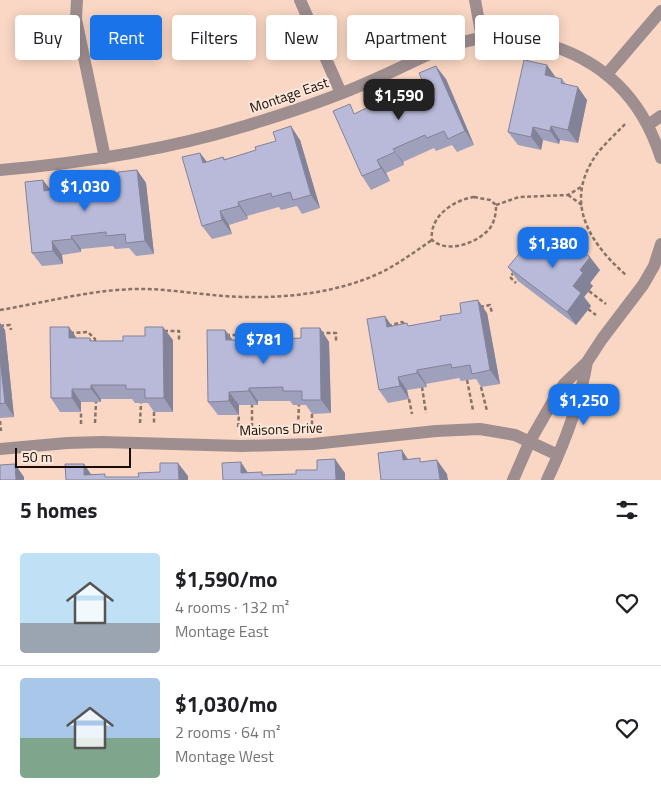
<!DOCTYPE html>
<html lang="en">
<head>
<meta charset="utf-8">
<style>
  :root { --surface:#fff; --page:#f6f6f6; --text:#202124; --muted:#757577; --line:#e0e0e0; --accent:#1a73e8 }
  body { margin:0; font-family:"Titillium Web",sans-serif; background:var(--page); color:var(--text); height:100vh; display:flex; flex-direction:column; font-size:19px; white-space:nowrap }
  * { box-sizing:border-box; margin:0 }
  p { font-size:16px; color:var(--muted) }
  .icon { flex:none; width:28px; height:28px; fill:none; stroke:currentColor; stroke-width:2; stroke-linecap:round; stroke-linejoin:round }
  .map { position:relative; height:480px; overflow:hidden }
  .panel { display:flex; flex-direction:column; background:var(--surface); flex:1 }
  .panel>* { flex:none }
  .hud { position:absolute; left:15px; top:15px; width:631px; height:45px; display:flex; gap:10px }
  .scale { position:absolute; left:15px; bottom:12px; width:116px; box-sizing:border-box; padding-left:5px; border:2px solid #180d07; border-top:0; font-size:14px; line-height:18px; white-space:nowrap; color:#180d07; -webkit-text-stroke:4px #fde7db; paint-order:stroke }
  .price { position:absolute; translate:-50% -42px; padding:0 11px; border-radius:10px; background:var(--accent); color:#fff; font-size:16px; line-height:32px; filter:drop-shadow(0 1px 2px #0008) }
  .price::after { content:''; position:absolute; left:50%; top:30px; width:15px; height:11px; margin-left:-8px; background:inherit; clip-path:polygon(0 0,100% 0,50% 100%) }
  .price.current { background:#222; color:#fff }
  ul { padding:0; list-style:none }
  li { display:flex; align-items:center; gap:15px; height:125px; padding:0 20px }
  li+li { border-top:1px solid var(--line) }
  li span { display:grid; place-items:center; flex:none; width:140px; height:100px; border-radius:5px; color:#555 }
  li>.icon { margin-inline-start:auto }
  span .icon { width:60px; height:60px; fill:#fffc; stroke-width:1 }
  li b { font-size:21px }
  h2 { display:flex; justify-content:space-between; align-items:center; height:60px; padding:0 20px; font-size:21px }
  .tag { padding:0 18px; border-radius:5px; background:var(--surface); box-shadow:0 2px 12px #0003; font-size:18px; line-height:45px }
  .tag.current { background:var(--accent); color:#fff }
  .map>svg:first-child { display:block }
  .lines { fill:none; stroke-linecap:round; stroke-linejoin:round }
  .path { stroke:#897266; stroke-width:2.5; stroke-dasharray:4 2.5; stroke-linecap:butt }
  .street { stroke:#9e8e90; stroke-width:12 }
  .wall { fill:#9fa0bb }
  .shaded-wall { fill:#828298 }
  .building { fill:#b9bad9; stroke:#828298 }
  .labels { text-anchor:middle; stroke-width:4; stroke-linejoin:round; paint-order:stroke }
  .street-label { font-size:14px; fill:#180d07; stroke:#fde7db }
</style>
</head>
<body>
<div class="map">
<svg width="661" height="480" viewBox="0 0 661 480">
  <rect width="100%" height="100%" fill="#fad7c4"/>
  <g class="lines">
    <path class="path" d="M625 124C613 137 598 149 590 165 566 209 594 247 627 276
      M568 195 582 205
      M474 197 490 200 496 205C496 213 495 221 490 228 478 243 448 254 432 240 429 216 454 200 474 197Z
      M496 205 519 197 568 195 581 187
      M514 272 510 277 516 283
      M589 291 606 304
      M480 307 490 305 492 313
      M588 309 596 315
      M0 310C48 302 97 288 146 289 180 290 214 297 248 297 293 298 344 291 384 271 401 262 416 251 432 240
      M0 326 10 325 11 330
      M388 326 402 322 406 325
      M164 331H179V340
      M70 333 88 332 95 339V343
      M320 333H336V341
      M226 335H237L251 341V346
      M467 380 473 410
      M422 387 426 413
      M481 387 487 411
      M409 399 412 414
      M154 412V424
      M312 414V425
      M0 421 1 431
      M95 423 96 402
      M140 423 141 403
      M81 424V412
      M298 426 299 404
      M238 427 239 415
      M252 427V405"/>
    <path class="street" d="M77 0 76 19 105 158
      M300 0 341 93
      M475 0 482 38
      M607 74 661 11
      M648 125 661 116
      M0 170C83 163 166 150 245 126 288 113 332 99 373 80 409 65 442 44 482 38 501 35 523 38 542 43 602 59 642 98 661 158
      M0 449 67 443 102 442 242 446 313 444 436 431 480 429 515 435 558 455
      M513 480 530 441 553 401 564 384 587 362 602 339 643 285 654 266 661 244
      M547 480C565 442 580 403 587 362"/>
  </g>
  <path class="wall" d="M555 77 562 79 566 84 587 100 578 143 560 140 559 144 543 140 541 150 518 145 508 132Z
    M446 79 474 145 457 152 452 145 436 151 434 148 403 162 404 165 386 173 390 181 371 190 362 176 356 113 373 105 375 108Z
    M300 140 320 208 302 214 297 206 281 210 279 207 247 216 248 219 229 225 232 234 212 239 202 226 200 153 207 162 223 157 225 159Z
    M137 170 146 183 154 254 136 256 129 248 115 249 113 246 81 249V252L62 255 63 264 42 266 32 253 43 180 50 190 65 188 67 191 99 188 119 181Z
    M544 243 600 270 590 283 593 286 584 297 591 306 576 325 518 281 508 267 530 254Z
    M487 313 500 384 481 387 476 379 461 381 459 378 426 384 427 387 407 390 409 399 388 403 379 390 392 326H409Z
    M0 323 5 330 14 417 0 418Z
    M320 328 329 342 331 413 312 414 306 405H293L290 401H258V405H239V415H218L208 402 225 330 233 340 248 343 280 342 301 338Z
    M76 338H90L92 341 173 340V412H154L148 403H135L132 399H101V402H81V412H60L51 398Z"/>
  <path class="shaded-wall" d="M547 65 557 79 545 75Z
    M436 66 446 79 474 145 465 131Z
    M578 87 587 100 578 143 568 130Z
    M291 126 300 140 320 208 311 195Z
    M551 126 560 140 559 144 550 131Z
    M533 127 543 140 541 150 531 137Z
    M393 149 403 162 404 165 395 152Z
    M200 153 210 166 203 163Z
    M377 160 386 173 390 181 381 168Z
    M137 170 146 183 154 254 145 241Z
    M43 180 53 193 44 191Z
    M238 202 247 216 248 219 239 206Z
    M220 211 229 225 232 234 222 220Z
    M71 236 81 249V252L72 239Z
    M52 241 62 255 63 264 53 251Z
    M590 257 600 270 590 283 593 286 584 297 591 306 576 325 567 312 573 286 580 270Z
    M478 300 487 313 500 384 490 370Z
    M385 316 394 329 387 327Z
    M0 323 5 330 14 417 5 403 0 358Z
    M69 327 78 340 69 338Z
    M163 327 173 340V412L164 398Z
    M320 328 329 342 331 413 321 400Z
    M225 330 235 343 226 340Z
    M417 370 426 384 427 387 417 373Z
    M398 377 407 390 409 399 400 386Z
    M91 385 101 399V402L91 389Z
    M249 388 258 401V405L249 391Z
    M72 389 81 402V412L72 398Z
    M229 392 239 405V415L229 401Z
    M402 450 411 464 403 460Z
    M335 459 345 473V480H336Z
    M437 460 447 474 448 480H440Z
    M241 462 250 476 241 473Z
    M178 463 188 476V480H179Z
    M15 464 24 477V480H16Z
    M84 464 93 477 84 475Z"/>
  <path class="building" d="M524 60 547 65 545 75 562 79 561 83 578 87 568 130 551 126 550 131 533 127 531 137 508 132Z
    M436 66 465 131 448 139 444 131 427 138 425 135 393 149 395 152 377 160 381 168 362 176 333 111 350 104 354 114 373 105 374 108 405 94 403 91 423 82 419 73Z
    M291 126 311 195 293 200 290 192 272 197 271 193 238 202 239 206 220 211 222 220 202 226 182 157 200 153 203 163 223 157 224 160 256 150 255 147 276 141 273 132Z
    M137 170 145 241 126 243 125 234 106 236V232L71 236 72 239 52 241 53 251 32 253 25 182 43 180 44 191 65 188V191L99 188 98 184 119 181 118 172Z
    M555 230 590 257 580 270 583 273 573 286 581 293 567 312 508 267 523 249 530 254 541 241 544 243Z
    M478 300 490 370 472 374 470 365 452 368 451 364 417 370V373L398 377 400 386 379 390 367 319 385 316 387 327 407 323 408 326 441 320 440 316 461 313 460 303Z
    M50 327H69V338H90V341H123V336H145V327H163L164 398H145V389H126V385H91V389H72V398H51Z
    M301 328H320L321 400H302V391H283V387L249 388V391L229 392V401L208 402 207 330H225L226 340H246V343L280 342V339L301 338Z
    M0 358 5 403 0 404Z
    M402 450 403 460 420 458V462L437 460 440 480H381L378 453Z
    M335 459 336 480H223L222 463 241 462V473L262 472V475L296 474V470H317V460Z
    M160 463H178L179 480H66L65 464H84V475L105 474V477H139L138 473 160 472Z
    M15 464 16 480H0V465Z"/>
  <g class="labels">
    <g class="street-label">
      <text transform="translate(289 95) rotate(-19)" y="5">Montage East</text>
      <text transform="translate(281 429) rotate(-2)" y="5">Maisons Drive</text>
    </g>
  </g>
</svg>
<div class="scale">50 m</div>
<b class="price current" style="left:399px;top:121px">$1,590</b>
<b class="price" style="left:85px;top:212px">$1,030</b>
<b class="price" style="left:553px;top:269px">$1,380</b>
<b class="price" style="left:264px;top:365px">$781</b>
<b class="price" style="left:584px;top:426px">$1,250</b>
<div class="hud">
<a class="tag">Buy</a>
<a class="tag current">Rent</a>
<a class="tag">Filters</a>
<a class="tag">New</a>
<a class="tag">Apartment</a>
<a class="tag">House</a>
</div>
</div>
<section class="panel">
<h2>5 homes<svg class="icon" aria-label="filters" viewBox="0 0 24 24"><path d="M4 7h16M4 17h16"/><circle cx="9" cy="7" r="2"/><circle cx="15" cy="17" r="2"/></svg></h2>
<ul>
<li><span style="background:linear-gradient(#bfe0f5 70%,#9aa5b1 0)"><svg class="icon" aria-label="home" viewBox="0 0 24 24"><path d="M3 11l9-7 9 7M6 9v11h12V9"/></svg></span><div><b>$1,590/mo</b><p>4 rooms · 132 m²</p><p>Montage East</p></div><svg class="icon" aria-label="heart" viewBox="0 0 24 24"><path d="M12 20l-8-8c-3-5 5-10 8-4 3-6 11-1 8 4z"/></svg></li>
<li><span style="background:linear-gradient(#a9c7e8 60%,#7fa58c 0)"><svg class="icon" aria-label="home" viewBox="0 0 24 24"><path d="M3 11l9-7 9 7M6 9v11h12V9"/></svg></span><div><b>$1,030/mo</b><p>2 rooms · 64 m²</p><p>Montage West</p></div><svg class="icon" aria-label="heart" viewBox="0 0 24 24"><path d="M12 20l-8-8c-3-5 5-10 8-4 3-6 11-1 8 4z"/></svg></li>
</ul>
</section>
</body>
</html>
